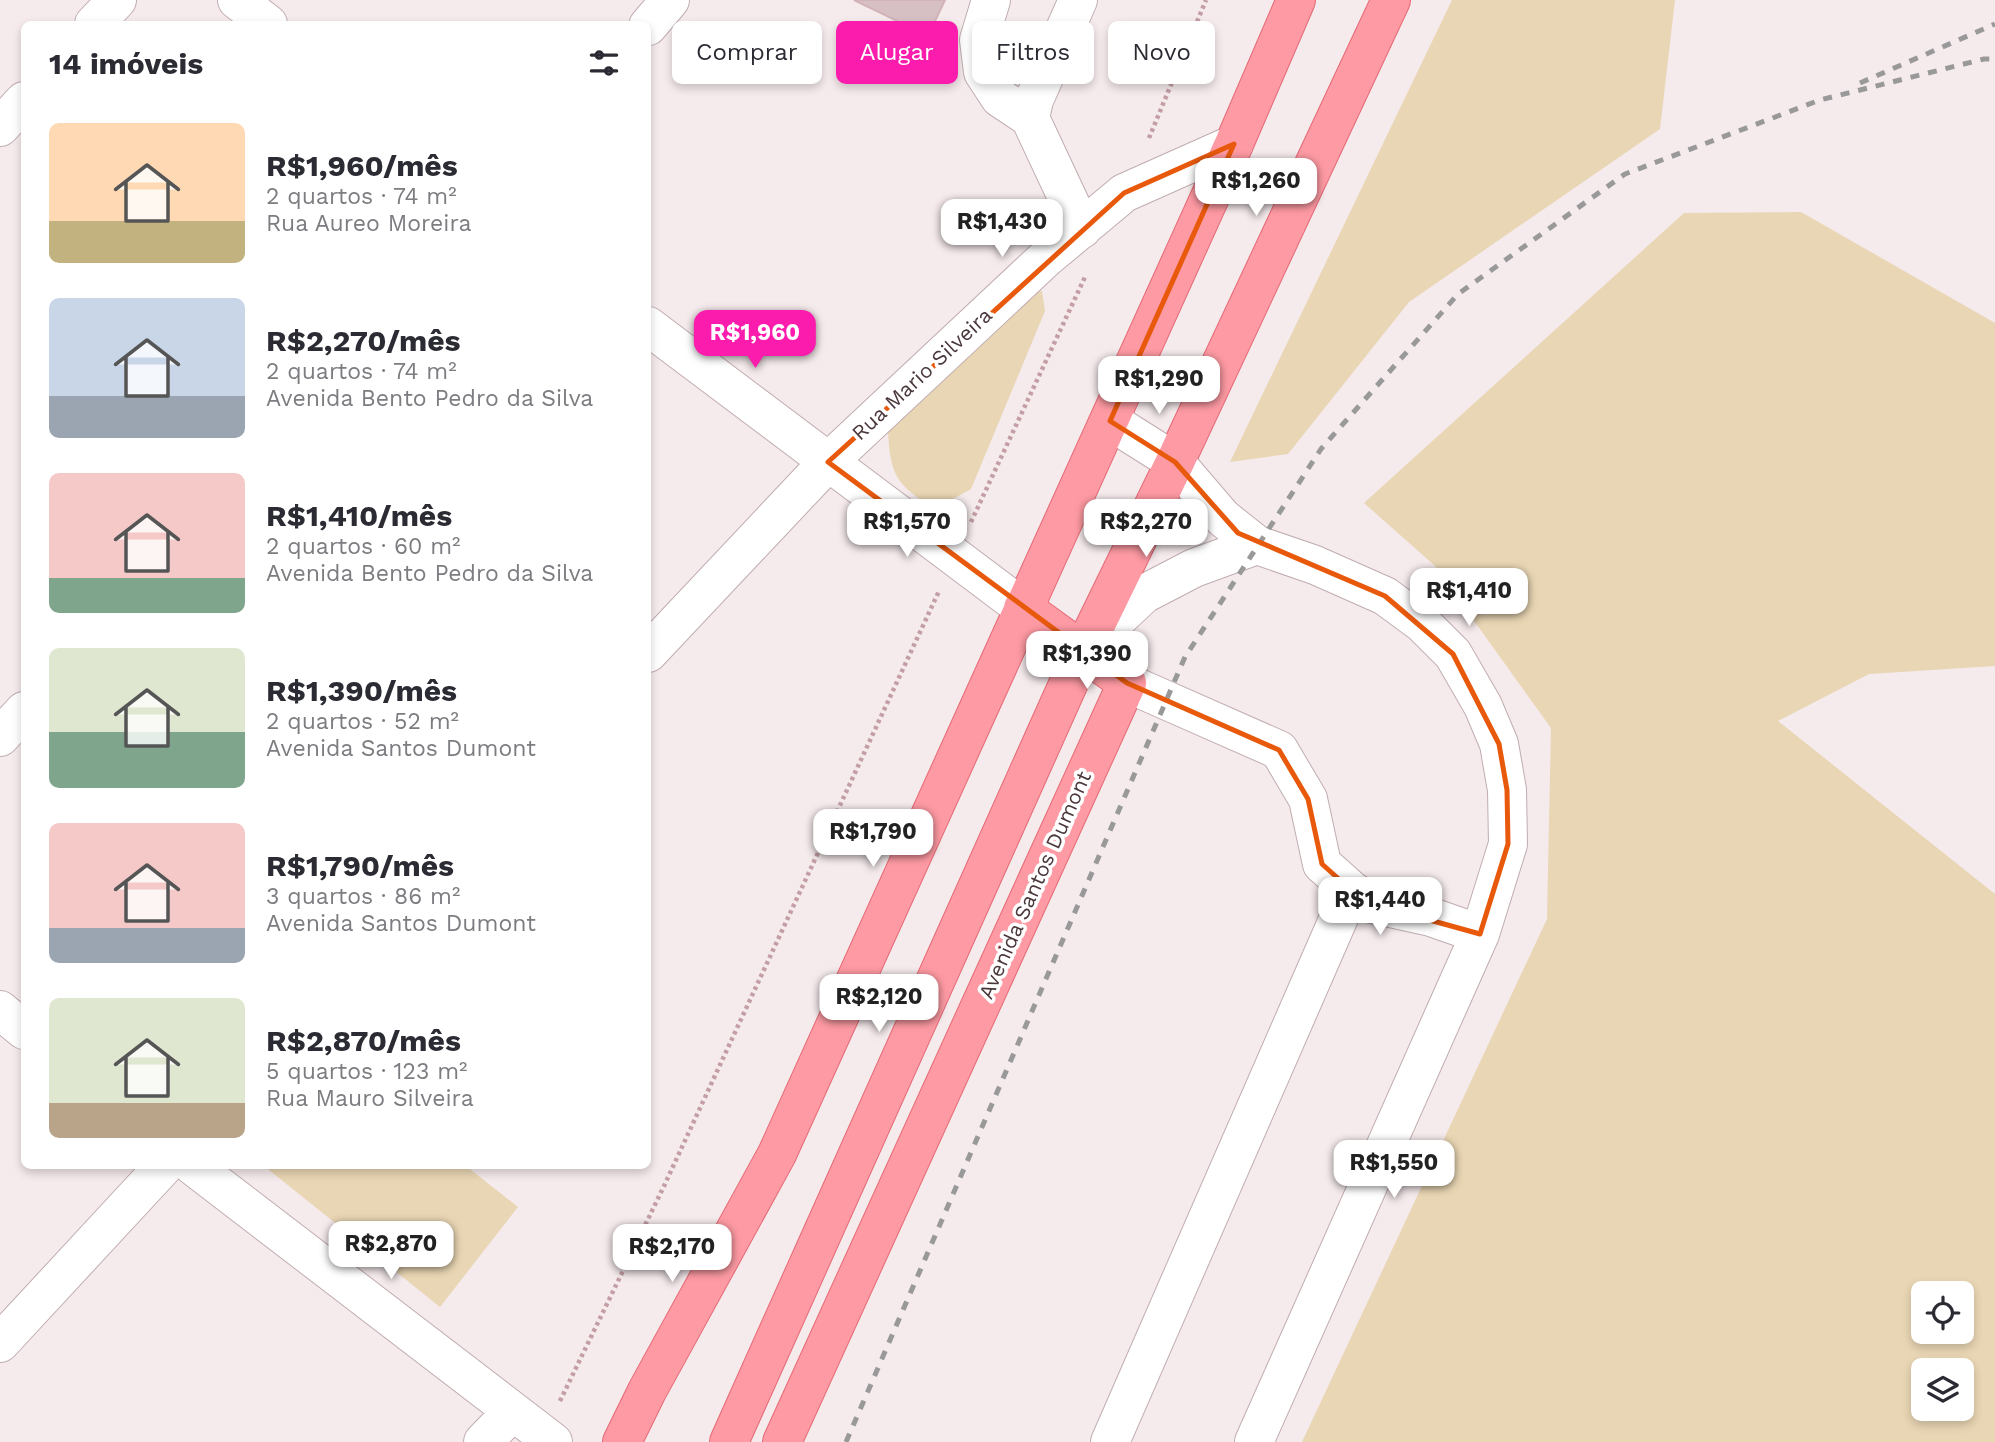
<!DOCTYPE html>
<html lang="pt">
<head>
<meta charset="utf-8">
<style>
  :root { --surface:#fff; --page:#f2f2f3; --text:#2b2b33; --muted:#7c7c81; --accent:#fb1cad }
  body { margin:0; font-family:"Work Sans",sans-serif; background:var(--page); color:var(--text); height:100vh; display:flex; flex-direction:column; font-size:26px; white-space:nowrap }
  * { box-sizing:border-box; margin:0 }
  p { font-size:23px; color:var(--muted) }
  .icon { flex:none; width:38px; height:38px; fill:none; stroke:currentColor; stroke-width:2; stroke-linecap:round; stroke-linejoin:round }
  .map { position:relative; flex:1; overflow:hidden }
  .details { position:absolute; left:21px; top:21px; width:630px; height:1148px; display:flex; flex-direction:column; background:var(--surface); border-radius:10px; box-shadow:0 4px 10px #0003 }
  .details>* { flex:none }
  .banner { position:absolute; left:672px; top:21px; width:665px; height:63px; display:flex; gap:14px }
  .controls { position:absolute; left:1911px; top:1281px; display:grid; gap:14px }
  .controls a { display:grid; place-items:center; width:63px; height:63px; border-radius:10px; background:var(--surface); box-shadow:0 4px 10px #0003; font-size:35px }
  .price { position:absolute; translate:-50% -60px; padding:0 16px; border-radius:14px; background:#fff; color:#222; font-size:23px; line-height:46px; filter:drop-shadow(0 2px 4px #0008) }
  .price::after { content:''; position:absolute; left:50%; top:42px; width:21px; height:16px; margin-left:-10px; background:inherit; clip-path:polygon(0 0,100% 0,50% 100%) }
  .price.current { background:var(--accent); color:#fff }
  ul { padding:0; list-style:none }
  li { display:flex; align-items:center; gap:21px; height:175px; padding:0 28px }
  li span { display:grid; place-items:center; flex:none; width:196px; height:140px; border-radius:10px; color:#555 }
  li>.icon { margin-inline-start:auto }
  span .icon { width:84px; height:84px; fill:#fffc; stroke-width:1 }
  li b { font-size:30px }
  h2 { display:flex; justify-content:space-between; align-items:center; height:84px; padding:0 28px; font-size:30px }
  .tag { padding:0 24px; border-radius:10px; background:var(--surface); box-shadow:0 4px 10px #0003; font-size:24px; line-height:63px }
  .tag.current { background:var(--accent); color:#fff }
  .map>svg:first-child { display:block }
  .green { fill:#e9d6b4; fill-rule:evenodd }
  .building { fill:#d7c0c4; stroke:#d2b3b9; stroke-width:2 }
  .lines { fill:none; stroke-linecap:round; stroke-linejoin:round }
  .minor-casing { stroke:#c1adb0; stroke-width:40 }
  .major-casing { stroke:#e56975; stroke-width:40 }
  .path { stroke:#c39ea4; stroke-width:4.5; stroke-dasharray:3.5 3.5; stroke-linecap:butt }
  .minor { stroke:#fff; stroke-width:38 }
  .major { stroke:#fe9aa3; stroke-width:38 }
  .rail { stroke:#999; stroke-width:5; stroke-dasharray:9 9; stroke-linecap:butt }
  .marked { fill:none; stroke:#e8590c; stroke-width:5; stroke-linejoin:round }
  .labels { text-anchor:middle; stroke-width:7; stroke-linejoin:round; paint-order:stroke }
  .street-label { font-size:21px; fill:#4a383b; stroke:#fff }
</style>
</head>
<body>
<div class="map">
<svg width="1995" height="1442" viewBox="0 0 1995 1442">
  <rect width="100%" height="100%" fill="#f5eaec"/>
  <path class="green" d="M1452 0H1675L1660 129 1409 302 1288 454 1230 462Z
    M1801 212 1995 323V666L1869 674 1778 721 1995 894V1442H1302L1547 919 1551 728 1434 565 1364 503 1684 213ZM1962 1293V1332H1923V1293ZM1962 1370V1409H1923V1370Z
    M1042 291 1045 311 971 489 935 509C898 486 890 477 888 431L1020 294Z
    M264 1166H466L518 1207 440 1307Z"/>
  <path class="building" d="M854 0H945L928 36Z"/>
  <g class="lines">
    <g class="minor-casing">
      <path id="minor" d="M237 0 268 24
        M991 0 979 40 983 72 1000 98 1030 118 1082 229
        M94 24 117 0
        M648 26 670 0
        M1030 118 1034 100 1078 0
        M0 127 24 101
        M648 326 1023 608
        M1110 421 1175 462 1223 518 1257 545 1315 565 1385 596 1423 624 1453 654 1483 706 1499 744 1507 790 1508 844 1480 934 1254 1442
        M1084 650 1144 594 1194 568 1257 545
        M648 653 828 462 1046 258 1124 193 1234 144
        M1127 683 1279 750 1308 799 1322 864 1351 890 1372 904 1431 917 1480 934
        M0 737 24 711
        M0 1010 24 1030
        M193 1166 553 1442
        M0 1343 164 1166
        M483 1442 512 1412
        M1110 1442 1351 890"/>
    </g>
    <g class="major-casing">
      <path id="major" d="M622 1442 647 1391 777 1154 1234 144 1296 0
        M729 1442 1083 651 1175 462 1391 0
        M782 1442 1127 683 1023 608"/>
    </g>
    <path class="path" d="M1149 138 1206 0
      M971 522 1085 277
      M560 1401 664 1186 939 591"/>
    <use href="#minor" class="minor"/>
    <use href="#major" class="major"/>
    <path class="rail" d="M1860 83 1995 24
      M846 1442 1185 657 1321 449 1458 294 1625 174 1820 100 1984 59H1995"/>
  </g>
  <path class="marked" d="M1234 144 1110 421 1175 462 1238 533 1385 596 1453 654 1499 744 1507 790 1508 844 1480 934 1372 904 1351 890 1322 864 1308 799 1279 750 1127 683 828 462 1124 193Z"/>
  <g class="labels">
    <g class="street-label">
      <text transform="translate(922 374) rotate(-43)" y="7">Rua Mario Silveira</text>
      <text transform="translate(1035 885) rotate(-66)" y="7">Avenida Santos Dumont</text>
    </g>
  </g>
</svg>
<div class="controls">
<a><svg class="icon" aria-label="locate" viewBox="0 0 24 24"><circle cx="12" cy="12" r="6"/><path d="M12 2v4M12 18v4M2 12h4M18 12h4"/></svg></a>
<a><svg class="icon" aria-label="layers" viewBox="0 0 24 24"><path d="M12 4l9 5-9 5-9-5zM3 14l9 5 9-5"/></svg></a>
</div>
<b class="price" style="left:1256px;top:218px">R$1,260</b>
<b class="price" style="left:1002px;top:259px">R$1,430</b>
<b class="price current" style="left:755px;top:370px">R$1,960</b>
<b class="price" style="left:1159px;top:416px">R$1,290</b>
<b class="price" style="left:907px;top:559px">R$1,570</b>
<b class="price" style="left:1146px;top:559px">R$2,270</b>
<b class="price" style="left:1469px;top:628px">R$1,410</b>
<b class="price" style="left:1087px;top:691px">R$1,390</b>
<b class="price" style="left:873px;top:869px">R$1,790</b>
<b class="price" style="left:1380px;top:937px">R$1,440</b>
<b class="price" style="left:879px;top:1034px">R$2,120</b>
<b class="price" style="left:1394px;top:1200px">R$1,550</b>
<b class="price" style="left:391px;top:1281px">R$2,870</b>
<b class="price" style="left:672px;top:1284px">R$2,170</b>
<div class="banner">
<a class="tag">Comprar</a>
<a class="tag current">Alugar</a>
<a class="tag">Filtros</a>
<a class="tag">Novo</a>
</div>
<section class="details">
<h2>14 imóveis<svg class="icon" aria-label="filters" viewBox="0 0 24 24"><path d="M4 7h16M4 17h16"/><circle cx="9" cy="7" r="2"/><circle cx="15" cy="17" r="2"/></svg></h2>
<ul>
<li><span style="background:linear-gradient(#ffd9b3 70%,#c2b280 0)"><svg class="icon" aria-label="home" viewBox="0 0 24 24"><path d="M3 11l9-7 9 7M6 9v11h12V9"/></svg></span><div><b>R$1,960/mês</b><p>2 quartos · 74 m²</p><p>Rua Aureo Moreira</p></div></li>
<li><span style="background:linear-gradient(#c9d6e8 70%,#9aa5b1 0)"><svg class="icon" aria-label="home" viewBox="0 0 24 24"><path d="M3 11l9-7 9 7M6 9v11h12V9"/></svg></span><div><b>R$2,270/mês</b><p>2 quartos · 74 m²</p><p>Avenida Bento Pedro da Silva</p></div></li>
<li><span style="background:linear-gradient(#f6c9c9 75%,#7fa58c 0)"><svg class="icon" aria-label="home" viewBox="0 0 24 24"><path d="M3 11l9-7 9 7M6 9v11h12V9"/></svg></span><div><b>R$1,410/mês</b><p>2 quartos · 60 m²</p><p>Avenida Bento Pedro da Silva</p></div></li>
<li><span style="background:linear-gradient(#dfe7d0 60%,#7fa58c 0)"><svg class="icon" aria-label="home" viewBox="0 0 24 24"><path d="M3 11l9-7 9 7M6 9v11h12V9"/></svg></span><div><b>R$1,390/mês</b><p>2 quartos · 52 m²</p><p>Avenida Santos Dumont</p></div></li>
<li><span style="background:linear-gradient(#f6c9c9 75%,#9aa5b1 0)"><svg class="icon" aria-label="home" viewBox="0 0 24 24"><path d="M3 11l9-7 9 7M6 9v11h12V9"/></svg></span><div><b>R$1,790/mês</b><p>3 quartos · 86 m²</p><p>Avenida Santos Dumont</p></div></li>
<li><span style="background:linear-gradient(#dfe7d0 75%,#b9a48a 0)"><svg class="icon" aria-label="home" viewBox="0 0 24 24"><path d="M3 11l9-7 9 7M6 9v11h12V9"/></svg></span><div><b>R$2,870/mês</b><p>5 quartos · 123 m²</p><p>Rua Mauro Silveira</p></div></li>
</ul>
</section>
</div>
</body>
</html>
